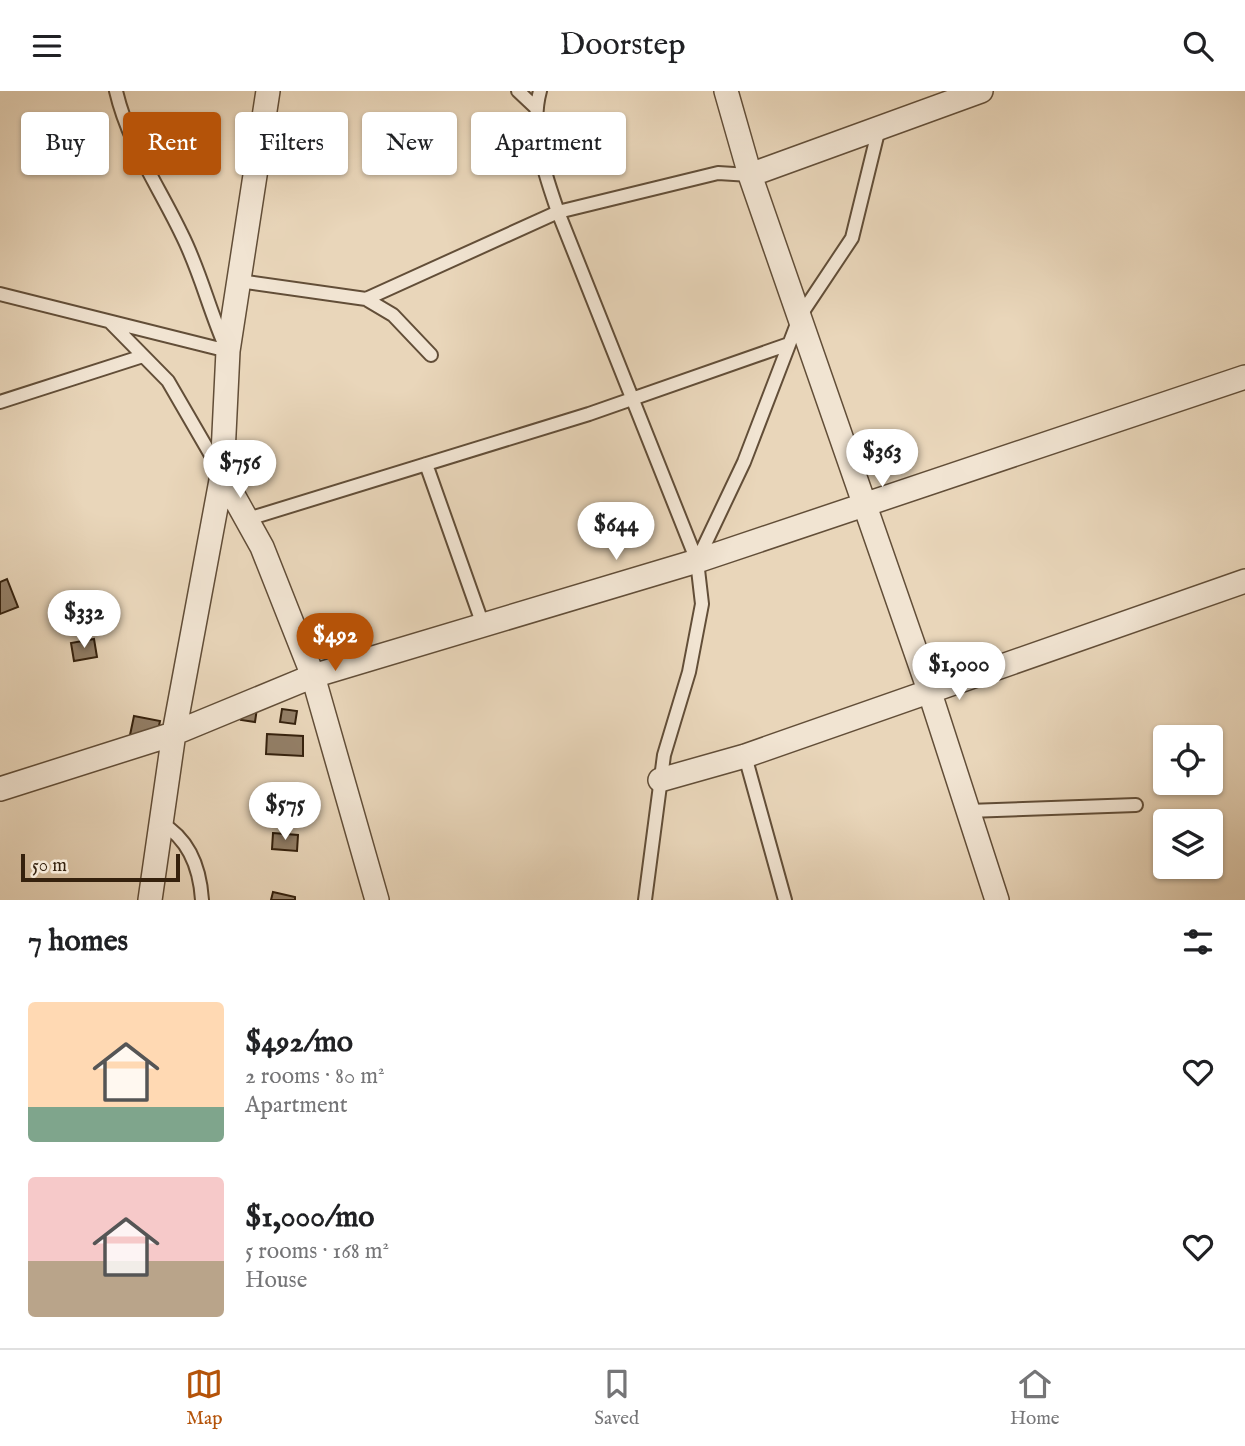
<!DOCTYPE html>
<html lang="en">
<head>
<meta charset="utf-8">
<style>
  :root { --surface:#fff; --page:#f6f6f6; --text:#202124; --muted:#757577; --line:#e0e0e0; --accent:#b45309 }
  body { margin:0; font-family:"IM FELL English",serif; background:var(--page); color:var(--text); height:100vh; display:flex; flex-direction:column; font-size:26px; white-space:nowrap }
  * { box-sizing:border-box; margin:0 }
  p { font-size:23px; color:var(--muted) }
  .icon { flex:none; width:38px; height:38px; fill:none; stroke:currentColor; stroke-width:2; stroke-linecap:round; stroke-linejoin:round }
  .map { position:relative; height:809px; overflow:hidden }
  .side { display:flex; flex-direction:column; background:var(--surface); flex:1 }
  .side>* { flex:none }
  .guide { position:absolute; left:21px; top:21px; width:700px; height:63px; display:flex; gap:14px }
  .controls { position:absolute; left:1153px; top:634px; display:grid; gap:14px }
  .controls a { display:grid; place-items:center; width:70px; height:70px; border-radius:7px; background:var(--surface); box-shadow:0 2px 5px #0004; font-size:35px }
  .scale { position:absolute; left:21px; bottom:18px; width:159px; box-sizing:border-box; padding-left:7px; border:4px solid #35210d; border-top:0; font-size:19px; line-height:24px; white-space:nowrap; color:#35210d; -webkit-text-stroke:5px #f1e4d2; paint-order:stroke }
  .price { position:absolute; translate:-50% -60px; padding:0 16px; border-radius:24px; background:#fff; color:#222; font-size:23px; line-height:46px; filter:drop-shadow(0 2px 4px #0008) }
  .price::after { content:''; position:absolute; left:50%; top:42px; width:21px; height:16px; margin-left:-10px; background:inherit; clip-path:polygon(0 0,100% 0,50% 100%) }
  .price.on { background:var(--accent); color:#fff }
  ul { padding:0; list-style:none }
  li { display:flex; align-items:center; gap:21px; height:175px; padding:0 28px }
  li span { display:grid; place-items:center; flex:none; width:196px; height:140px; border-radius:7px; color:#555 }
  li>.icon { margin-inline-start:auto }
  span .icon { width:84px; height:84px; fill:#fffc; stroke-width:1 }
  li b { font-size:30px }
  h2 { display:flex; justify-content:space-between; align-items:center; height:84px; padding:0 28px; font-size:30px }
  .pill { padding:0 24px; border-radius:7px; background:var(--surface); box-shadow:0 2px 5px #0004; font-size:24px; line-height:63px }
  .pill.on { background:var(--accent); color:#fff }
  header { display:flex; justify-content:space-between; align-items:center; height:91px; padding:0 28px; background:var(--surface); font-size:32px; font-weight:600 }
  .menu { display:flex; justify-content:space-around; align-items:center; height:98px; border-top:2px solid var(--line); background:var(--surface); font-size:19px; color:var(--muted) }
  .menu a { display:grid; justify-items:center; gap:4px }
  .menu .on { color:var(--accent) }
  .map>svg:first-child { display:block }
  .building { fill:#937f67; stroke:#35210d; stroke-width:2 }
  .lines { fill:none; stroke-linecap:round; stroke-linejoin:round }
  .lane-casing { stroke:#624e38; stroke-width:16 }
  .street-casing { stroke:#624e38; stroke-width:26 }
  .lane { stroke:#f1e4d2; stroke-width:12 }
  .street { stroke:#f1e4d2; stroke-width:23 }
</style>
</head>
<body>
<header><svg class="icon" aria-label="menu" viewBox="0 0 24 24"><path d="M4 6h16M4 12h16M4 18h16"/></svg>Doorstep<svg class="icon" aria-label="search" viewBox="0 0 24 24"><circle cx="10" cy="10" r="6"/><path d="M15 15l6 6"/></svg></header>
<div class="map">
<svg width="1245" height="809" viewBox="0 0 1245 809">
  <rect width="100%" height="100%" fill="#e9d6ba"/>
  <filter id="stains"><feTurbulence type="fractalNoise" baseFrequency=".00286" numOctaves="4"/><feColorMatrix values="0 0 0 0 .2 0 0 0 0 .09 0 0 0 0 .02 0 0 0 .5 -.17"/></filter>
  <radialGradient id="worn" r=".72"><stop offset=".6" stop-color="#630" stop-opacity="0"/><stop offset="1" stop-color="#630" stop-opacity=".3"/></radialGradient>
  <path class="building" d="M42 32 84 33 83 65 41 64Z
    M7 488 18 516 0 523V491Z
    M94 548 97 566 74 570 71 552Z
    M243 615 257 617 255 631 241 629Z
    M282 618 297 620 295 633 280 631Z
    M134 625 160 630 156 649 130 644Z
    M267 643 303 645V665L266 663Z
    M273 742 298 744 297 760 272 758Z
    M273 801 295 806V809H271Z"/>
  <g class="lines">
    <g class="lane-casing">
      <path id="lane" d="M116 0C128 52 158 94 181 142 200 179 209 219 226 257
        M518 0 535 16
        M239 190 366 208 393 224 431 264
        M0 203 228 260
        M366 208 558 121C545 83 529 40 540 0
        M110 231 168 290 219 378
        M0 311 143 265
        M426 373 483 534
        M248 428 589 323 789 253
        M697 470 558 121 718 82 750 84
        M745 665 785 809
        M968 720 1136 714
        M161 732C189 748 200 778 202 809
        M645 809 664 664 689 581 702 513 697 470 744 371 800 225 852 147 879 37"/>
    </g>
    <g class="street-casing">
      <path id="street" d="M726 0 750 84 929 599 997 809
        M750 84 981 0
        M222 384 262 456 313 585 377 809
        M660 689 745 665 1245 490
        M0 698 170 644 313 585 697 470 1245 286
        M150 809 174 642 222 384 228 260 268 0"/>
    </g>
    <use href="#lane" class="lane"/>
    <use href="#street" class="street"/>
  </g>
  <rect width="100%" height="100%" filter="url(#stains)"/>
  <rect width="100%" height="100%" fill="url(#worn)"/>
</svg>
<div class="controls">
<a><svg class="icon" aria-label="locate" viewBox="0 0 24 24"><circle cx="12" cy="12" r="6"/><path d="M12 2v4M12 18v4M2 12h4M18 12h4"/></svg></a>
<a><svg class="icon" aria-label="layers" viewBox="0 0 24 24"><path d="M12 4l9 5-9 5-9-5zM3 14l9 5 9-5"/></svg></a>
</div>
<div class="scale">50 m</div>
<b class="price" style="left:882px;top:398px">$363</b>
<b class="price" style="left:240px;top:409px">$756</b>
<b class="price" style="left:616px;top:471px">$644</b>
<b class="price" style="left:84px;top:559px">$332</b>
<b class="price on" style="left:335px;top:582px">$492</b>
<b class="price" style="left:959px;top:611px">$1,000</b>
<b class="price" style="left:285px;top:751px">$575</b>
<div class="guide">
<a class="pill">Buy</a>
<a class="pill on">Rent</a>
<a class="pill">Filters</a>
<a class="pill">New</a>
<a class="pill">Apartment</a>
</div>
</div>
<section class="side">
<h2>7 homes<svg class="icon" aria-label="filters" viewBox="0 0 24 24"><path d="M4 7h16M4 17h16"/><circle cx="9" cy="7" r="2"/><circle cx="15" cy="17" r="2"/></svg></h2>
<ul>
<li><span style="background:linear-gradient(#ffd9b3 75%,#7fa58c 0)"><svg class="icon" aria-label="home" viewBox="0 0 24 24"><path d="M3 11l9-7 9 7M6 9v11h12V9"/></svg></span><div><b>$492/mo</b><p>2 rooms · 80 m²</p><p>Apartment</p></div><svg class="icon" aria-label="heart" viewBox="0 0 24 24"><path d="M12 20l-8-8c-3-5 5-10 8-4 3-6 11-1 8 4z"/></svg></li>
<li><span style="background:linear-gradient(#f6c9c9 60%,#b9a48a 0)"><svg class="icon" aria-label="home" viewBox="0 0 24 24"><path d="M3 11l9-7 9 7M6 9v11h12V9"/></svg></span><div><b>$1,000/mo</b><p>5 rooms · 168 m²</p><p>House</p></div><svg class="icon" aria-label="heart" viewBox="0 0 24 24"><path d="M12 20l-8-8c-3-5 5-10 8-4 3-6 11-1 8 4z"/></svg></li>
</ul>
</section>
<nav class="menu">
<a class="on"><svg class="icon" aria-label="map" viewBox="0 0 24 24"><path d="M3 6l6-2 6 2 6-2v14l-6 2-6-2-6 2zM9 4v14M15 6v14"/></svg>Map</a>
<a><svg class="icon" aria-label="saved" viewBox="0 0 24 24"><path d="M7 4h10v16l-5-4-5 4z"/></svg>Saved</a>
<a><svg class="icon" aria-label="home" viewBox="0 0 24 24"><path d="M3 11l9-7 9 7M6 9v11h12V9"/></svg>Home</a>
</nav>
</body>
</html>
